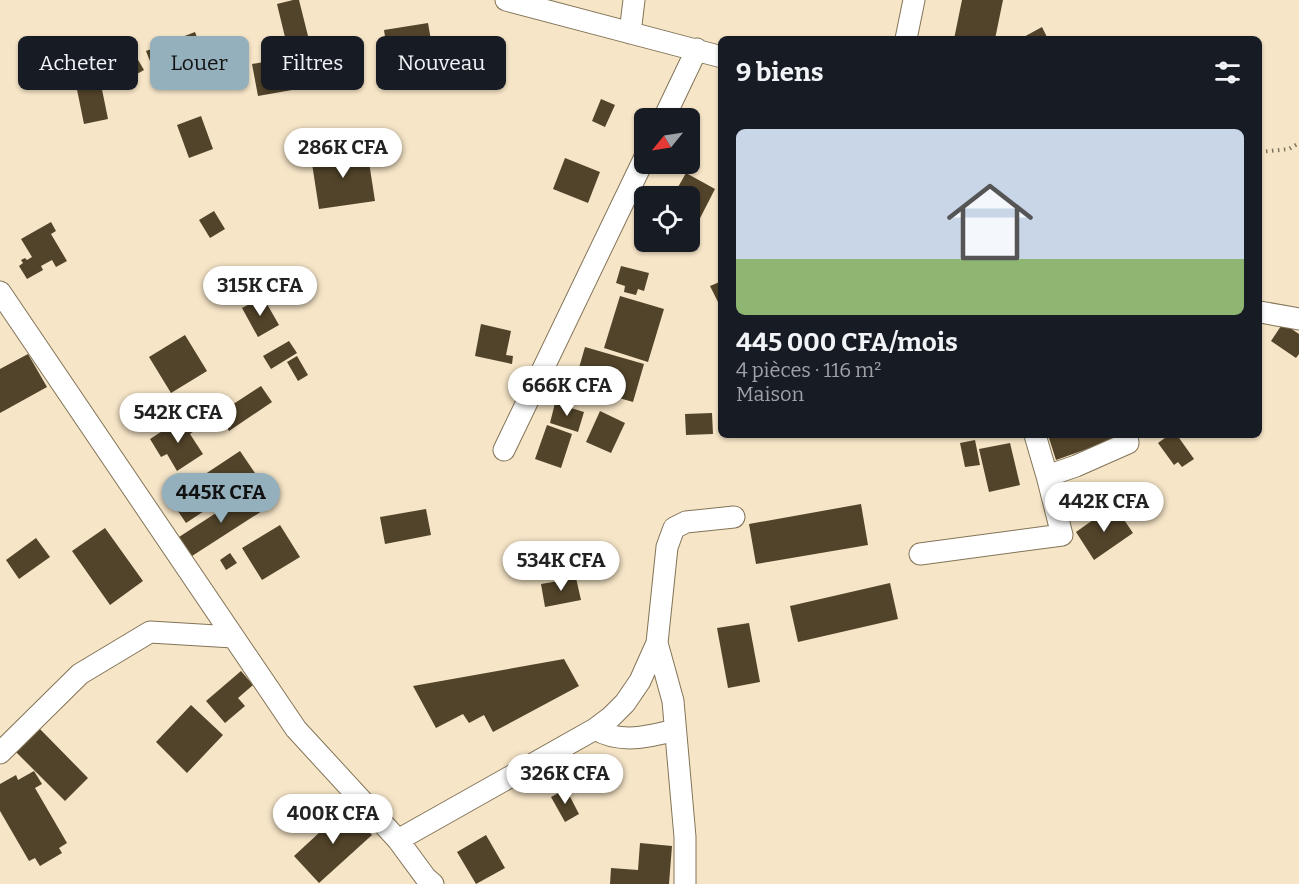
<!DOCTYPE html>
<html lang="fr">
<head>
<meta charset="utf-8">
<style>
  :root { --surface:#171b24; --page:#20242c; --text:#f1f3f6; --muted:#9ea1a6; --line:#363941; --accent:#95b0bd }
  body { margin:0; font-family:Bitter,serif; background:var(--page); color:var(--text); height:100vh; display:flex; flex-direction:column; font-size:22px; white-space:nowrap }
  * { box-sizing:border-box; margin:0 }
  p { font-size:20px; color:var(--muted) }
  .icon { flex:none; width:33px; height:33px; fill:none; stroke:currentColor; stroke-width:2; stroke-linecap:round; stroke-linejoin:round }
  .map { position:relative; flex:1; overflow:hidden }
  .side { position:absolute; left:718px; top:36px; width:544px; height:402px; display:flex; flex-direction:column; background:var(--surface); border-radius:9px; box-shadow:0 2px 4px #0004 }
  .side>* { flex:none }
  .hud { position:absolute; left:18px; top:36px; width:570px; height:54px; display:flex; gap:12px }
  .needle { width:39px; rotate:240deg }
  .tools { position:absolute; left:634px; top:108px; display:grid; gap:12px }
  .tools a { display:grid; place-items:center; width:66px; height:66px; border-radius:9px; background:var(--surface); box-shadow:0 2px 4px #0004; font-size:30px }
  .price { position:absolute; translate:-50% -51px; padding:0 14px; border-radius:21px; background:#fff; color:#222; font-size:20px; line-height:39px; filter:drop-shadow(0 2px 3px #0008) }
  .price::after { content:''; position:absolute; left:50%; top:36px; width:18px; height:14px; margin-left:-9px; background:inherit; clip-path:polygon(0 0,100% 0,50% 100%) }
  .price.selected { background:var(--accent); color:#111 }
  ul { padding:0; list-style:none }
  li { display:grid; align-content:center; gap:12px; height:318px; padding:0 18px }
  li+li { border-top:2px solid var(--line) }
  li span { display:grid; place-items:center; height:186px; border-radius:9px; color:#555 }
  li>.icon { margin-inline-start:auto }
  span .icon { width:108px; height:108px; fill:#fffc; stroke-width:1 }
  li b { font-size:26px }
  h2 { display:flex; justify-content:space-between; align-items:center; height:72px; padding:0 18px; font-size:26px }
  .pill { padding:0 21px; border-radius:9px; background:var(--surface); box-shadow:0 2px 4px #0004; font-size:21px; line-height:54px }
  .pill.selected { background:var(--accent); color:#111 }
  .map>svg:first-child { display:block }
  .building { fill:#52442a }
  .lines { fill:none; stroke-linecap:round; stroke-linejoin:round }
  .street-casing { stroke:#837458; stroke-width:23 }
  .path { stroke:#7f7460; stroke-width:4; stroke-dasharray:1.5 4.5; stroke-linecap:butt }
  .street { stroke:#fff; stroke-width:21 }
</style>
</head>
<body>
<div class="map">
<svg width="1299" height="884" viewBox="0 0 1299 884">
  <rect width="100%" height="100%" fill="#f6e5c7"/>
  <path class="building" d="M293 0H299L313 56 291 62 277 4Z
    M962 0H1003L995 39H954Z
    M428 23 435 63 390 70 384 30Z
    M1042 27 1048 39H1020Z
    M195 32 212 77 189 85 185 76 160 86 146 51Z
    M131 48 144 70 135 75 138 81 128 87 124 78 118 82 107 61Z
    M95 55 108 119 84 124 71 60Z
    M286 58 292 90 258 96 252 64Z
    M601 99 615 105 605 127 592 121Z
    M201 116 213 149 189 158 177 125Z
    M367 149 375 201 319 209 311 157Z
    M565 158 600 172 588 203 553 189Z
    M686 173 715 189 696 226 690 223V196H673Z
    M214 211 225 229 210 238 199 220Z
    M51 222 56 231 51 234 67 261 56 267 52 260 41 266 43 270 27 279 19 266 23 263 21 260 25 258 27 260 32 257 21 239Z
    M621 266 649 273 644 291 638 289 636 295 624 292 625 286 616 283Z
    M722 281V310L710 286Z
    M620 296 664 309 648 362 604 348Z
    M263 297 279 325 258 337 242 308Z
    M1283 323 1299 334V354L1296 358 1271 341Z
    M481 324 511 331 506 355 513 356 512 364 475 356Z
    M185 335 207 371 171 393 149 357Z
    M289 341 297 353 271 369 263 356Z
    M585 347 644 364 633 402 574 385Z
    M28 354 47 387 0 413V369Z
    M297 356 308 375 298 381 287 362Z
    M261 386 272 402 229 431 218 414Z
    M555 403 584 412 578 432 550 423Z
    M600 411 625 423 611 453 586 442Z
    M712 413 713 434 686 435 685 414Z
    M184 417 194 431 190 434 203 454 177 471 167 454 161 457 150 439Z
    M547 425 572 434 561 468 535 459Z
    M1048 435H1120L1121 437 1056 460Z
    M1169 435H1177L1194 459 1182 467 1178 462 1174 465 1158 443Z
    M975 440 980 465 965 467 960 443Z
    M1010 443 1020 485 989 492 979 449Z
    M240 451 257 476 186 523 169 498Z
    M250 491 262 511 192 556 179 537Z
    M861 504 868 545 756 564 749 524Z
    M1114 505 1133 533 1094 560 1076 532Z
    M426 509 431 535 385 544 380 517Z
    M280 525 300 557 262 580 242 548Z
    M105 528 143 581 110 605 72 551Z
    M36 538 50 557 19 579 6 560Z
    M230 553 237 563 226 570 220 560Z
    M576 578 581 600 545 607 541 584Z
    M890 583 898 619 798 642 790 606Z
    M749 623 760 682 728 688 717 628Z
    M564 659 579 686 493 732 484 715 469 723 463 714 436 728 413 686Z
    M241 671 253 685 238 698 245 706 225 723 206 701Z
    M191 705 223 735 187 773 156 742Z
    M39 728 88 778 65 801 15 751Z
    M34 771 42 784 35 788 67 843 59 848 62 853 40 866 35 858 29 861 0 811V784L16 775 18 780Z
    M566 789 579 814 565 822 551 797Z
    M347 807 372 835 319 883 294 856Z
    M486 835 505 868 476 884 457 852Z
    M640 843 672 846 669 884H610L611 868 638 870Z"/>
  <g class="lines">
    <g class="street-casing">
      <path id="street" d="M506 0 722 57
        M630 33 634 0
        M906 39 914 0
        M664 118 697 49
        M0 292 296 729 398 840 426 878 433 884
        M1260 312 1299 319
        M1035 435 1047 476
        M504 450 645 157
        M920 554 1062 535 1047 476 1076 466 1128 443 1127 435
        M657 643 673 701 685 837V884
        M595 729C620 744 648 737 675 730
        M0 753 80 674 150 632 233 637
        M398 840 595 729 611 717 625 703 640 681 657 643 667 547 674 528 686 522 734 517"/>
    </g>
    <path class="path" d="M1260 152 1289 149 1299 143"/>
    <use href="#street" class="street"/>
  </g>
</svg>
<div class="tools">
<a><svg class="needle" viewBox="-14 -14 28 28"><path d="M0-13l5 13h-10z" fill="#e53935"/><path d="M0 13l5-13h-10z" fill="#9ea1a6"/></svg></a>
<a><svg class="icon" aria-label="locate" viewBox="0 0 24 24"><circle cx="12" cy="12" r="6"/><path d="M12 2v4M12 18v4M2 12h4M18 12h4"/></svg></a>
</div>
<b class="price" style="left:343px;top:179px">286K CFA</b>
<b class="price" style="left:260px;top:317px">315K CFA</b>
<b class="price" style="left:567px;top:417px">666K CFA</b>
<b class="price" style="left:178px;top:444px">542K CFA</b>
<b class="price selected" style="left:221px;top:524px">445K CFA</b>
<b class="price" style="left:1104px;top:533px">442K CFA</b>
<b class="price" style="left:561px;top:592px">534K CFA</b>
<b class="price" style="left:565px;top:805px">326K CFA</b>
<b class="price" style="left:333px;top:845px">400K CFA</b>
<div class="hud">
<a class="pill">Acheter</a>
<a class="pill selected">Louer</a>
<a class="pill">Filtres</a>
<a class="pill">Nouveau</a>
</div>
<section class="side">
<h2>9 biens<svg class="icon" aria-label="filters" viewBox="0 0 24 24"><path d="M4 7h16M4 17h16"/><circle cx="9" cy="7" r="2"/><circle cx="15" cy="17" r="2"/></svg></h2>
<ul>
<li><span style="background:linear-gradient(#c9d6e8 70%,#8fb573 0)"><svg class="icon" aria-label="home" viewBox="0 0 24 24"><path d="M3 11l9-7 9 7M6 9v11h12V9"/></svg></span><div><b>445 000 CFA/mois</b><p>4 pièces · 116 m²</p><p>Maison</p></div></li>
</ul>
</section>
</div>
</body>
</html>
